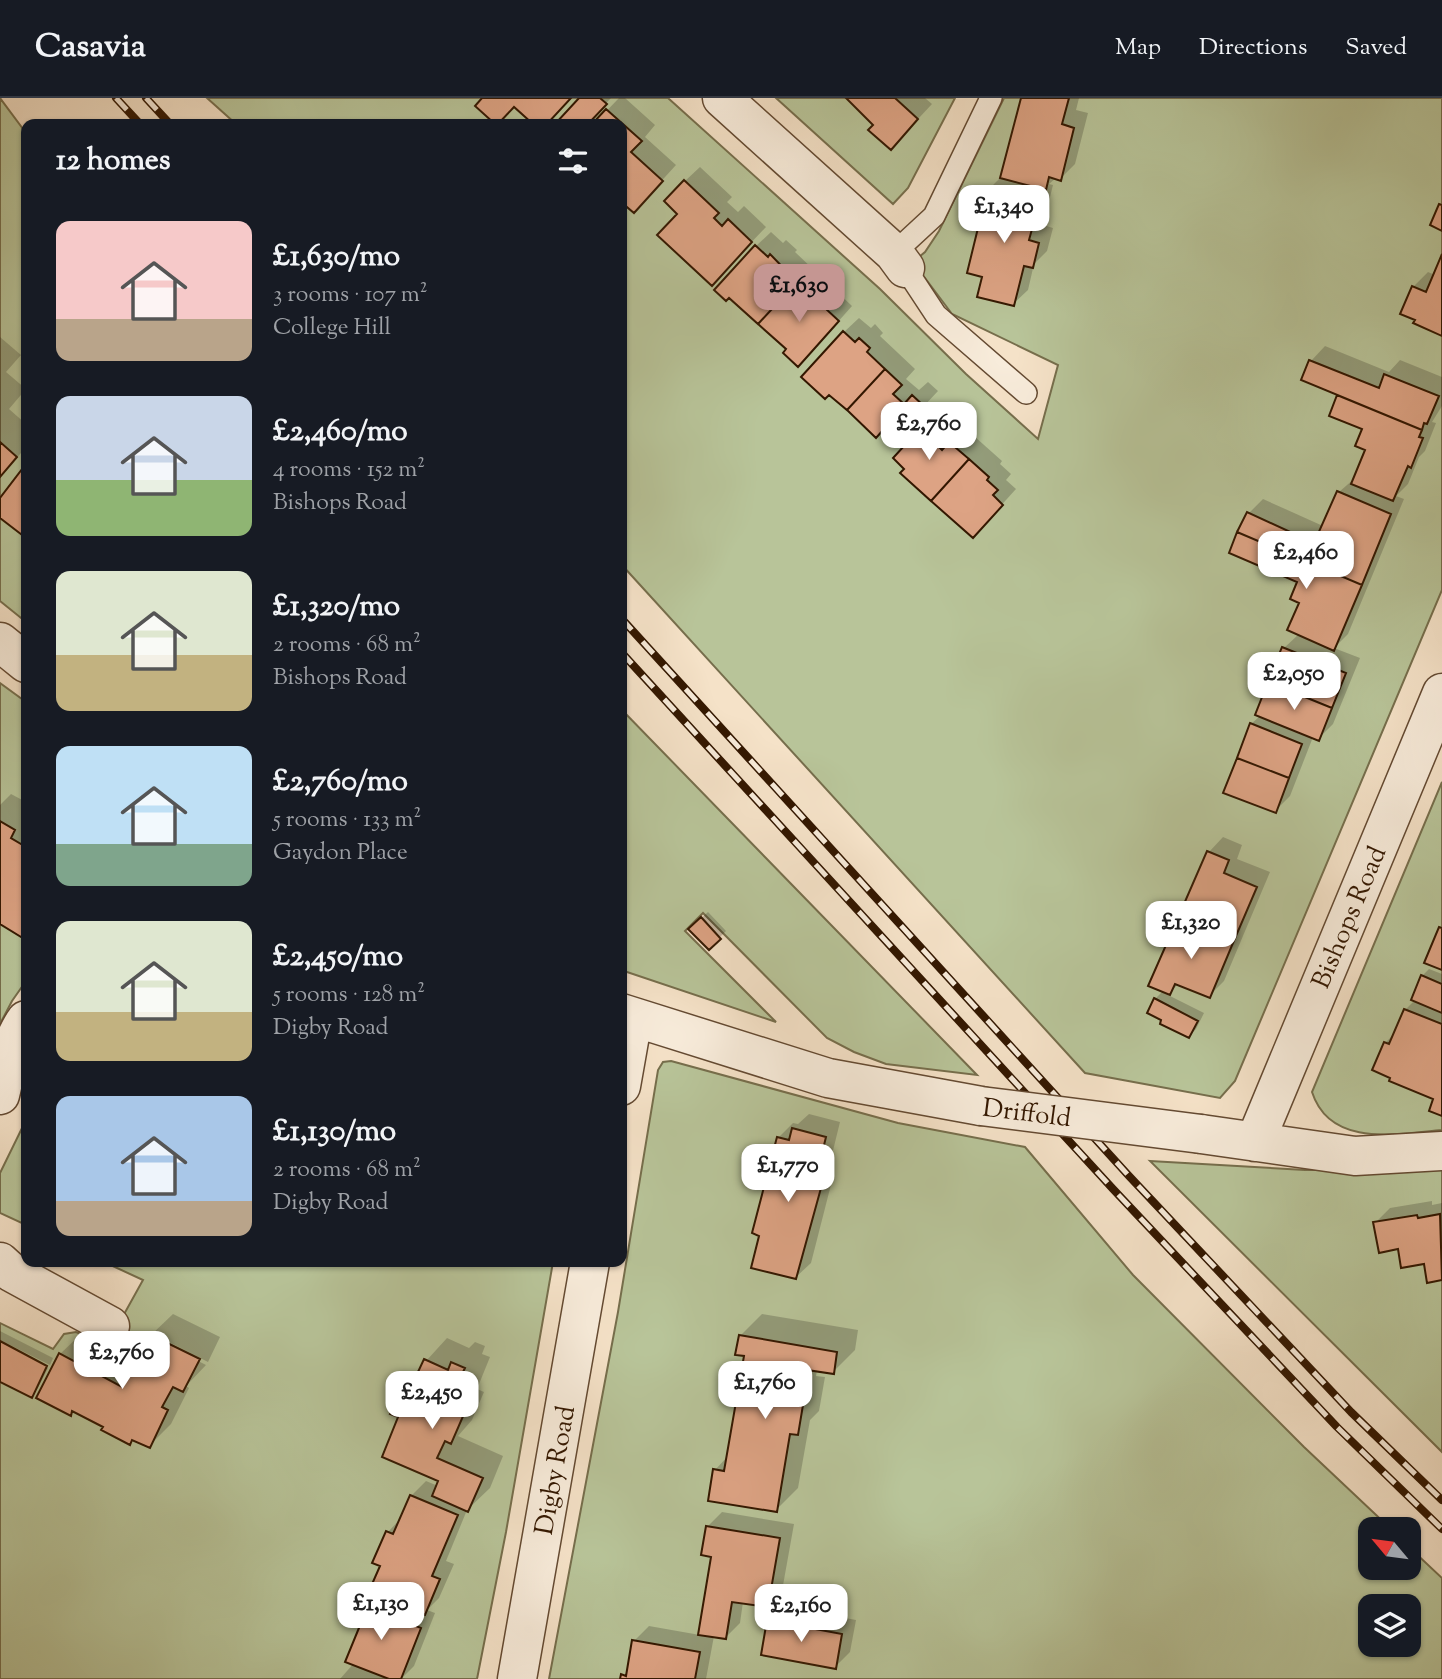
<!DOCTYPE html>
<html lang="en">
<head>
<meta charset="utf-8">
<style>
  :root { --surface:#171b24; --page:#242831; --text:#f1f3f6; --muted:#9ea1a6; --line:#363941; --accent:#c59692 }
  body { margin:0; font-family:"Sorts Mill Goudy",serif; background:var(--page); color:var(--text); height:100vh; display:flex; flex-direction:column; font-size:26px; white-space:nowrap }
  * { box-sizing:border-box; margin:0 }
  p { font-size:23px; color:var(--muted) }
  .icon { flex:none; width:38px; height:38px; fill:none; stroke:currentColor; stroke-width:2; stroke-linecap:round; stroke-linejoin:round }
  .map { position:relative; flex:1; overflow:hidden }
  .drawer { position:absolute; left:21px; top:21px; width:606px; height:1148px; display:flex; flex-direction:column; background:var(--surface); border-radius:14px; box-shadow:0 2px 5px #0004 }
  .drawer>* { flex:none }
  .needle { width:46px; rotate:299deg }
  .fabs { position:absolute; left:1358px; top:1419px; display:grid; gap:14px }
  .fabs a { display:grid; place-items:center; width:63px; height:63px; border-radius:14px; background:var(--surface); box-shadow:0 2px 5px #0004; font-size:35px }
  .price { position:absolute; translate:-50% -60px; padding:0 16px; border-radius:14px; background:#fff; color:#222; font-size:23px; line-height:46px; filter:drop-shadow(0 2px 4px #0008) }
  .price::after { content:''; position:absolute; left:50%; top:42px; width:21px; height:16px; margin-left:-10px; background:inherit; clip-path:polygon(0 0,100% 0,50% 100%) }
  .price.on { background:var(--accent); color:#111 }
  ul { padding:0; list-style:none }
  li { display:flex; align-items:center; gap:21px; height:175px; padding:0 35px }
  li span { display:grid; place-items:center; flex:none; width:196px; height:140px; border-radius:14px; color:#555 }
  li>.icon { margin-inline-start:auto }
  span .icon { width:84px; height:84px; fill:#fffc; stroke-width:1 }
  li b { font-size:30px }
  h2 { display:flex; justify-content:space-between; align-items:center; height:84px; padding:0 35px; font-size:30px }
  header { display:flex; align-items:center; gap:42px; box-sizing:border-box; height:98px; padding:0 35px; background:var(--surface); border-bottom:2px solid var(--line) }
  header strong { font-size:33px }
  nav { display:flex; gap:38px; margin-inline-start:auto; font-size:24px }
  .map>svg:first-child { display:block }
  .green { fill:#b8c499; stroke:#766e4c; stroke-width:2; fill-rule:evenodd }
  .shadow { fill:#0003 }
  .building { fill:#dda384; stroke:#331700; stroke-width:2 }
  .lines { fill:none; stroke-linecap:round; stroke-linejoin:round }
  .service-casing { stroke:#644a32; stroke-width:24 }
  .minor-casing { stroke:#644a32; stroke-width:41 }
  .service { stroke:#f8ecdb; stroke-width:21 }
  .minor { stroke:#f8ecdb; stroke-width:38 }
  .rail-casing { stroke:#331700; stroke-width:8 }
  .rail { stroke:#f8ecdb; stroke-width:5; stroke-dasharray:16; stroke-linecap:butt }
  .minor-bridge-casing { stroke:#644a32; stroke-width:41; stroke-linecap:butt }
  .minor-bridge { stroke:#f8ecdb; stroke-width:38 }
  .labels { text-anchor:middle; stroke-width:6; stroke-linejoin:round; paint-order:stroke }
  .street-label { font-size:26px; fill:#331700; stroke:#f8ecdb }
</style>
</head>
<body>
<header>
<strong>Casavia</strong>
<nav><a>Map</a><a>Directions</a><a>Saved</a></nav>
</header>
<div class="map">
<svg width="1442" height="1581" viewBox="0 0 1442 1581">
  <rect width="100%" height="100%" fill="#f5e2c8"/>
  <filter id="stains"><feTurbulence type="fractalNoise" baseFrequency=".00286" numOctaves="4"/><feColorMatrix values="0 0 0 0 .2 0 0 0 0 .09 0 0 0 0 .02 0 0 0 .5 -.17"/></filter>
  <radialGradient id="worn" r=".72"><stop offset=".6" stop-color="#630" stop-opacity="0"/><stop offset="1" stop-color="#630" stop-opacity=".3"/></radialGradient>
  <path class="green" d="M0 0 26 35V524L0 503Z
    M207 0H668L880 191 966 276 1038 341 1058 267 952 216 913 164 925 154 939 133 1004 0H1442V492L1235 983 1220 1000 1085 975 621 466V26H236Z
    M776 0H955L908 90 893 106Z
    M0 585 26 604V883L12 903 0 926Z
    M621 611 977 977 886 966 854 954 827 940 703 815 685 833 776 924 621 872Z
    M1442 684V1032C1397 1036 1330 1050 1312 994Z
    M671 963 898 1025 1025 1049 1133 1177 1304 1349 1391 1431 1370 1432V1470H1409V1449L1442 1480V1581H549L618 1214 658 972 663 964ZM1370 1508H1409V1547H1370Z
    M26 1022V1127L0 1115V1075Z
    M1150 1063 1305 1072 1442 1071V1354Z
    M104 1164H553L506 1434 477 1581H0V1225L53 1251 64 1236 76 1234 107 1247 143 1182Z"/>
  <path class="shadow" d="M582 0H611L586 26H557Z
    M619 0H625L655 27 645 39 676 67 634 113 621 26H594Z
    M848 0H925L932 6 905 35 875 27Z
    M1023 0H1079L1076 12 1088 15 1075 66 1060 81 1056 80 1049 86 1053 87 1043 127 1053 130 1047 153 1034 166 1028 192 1013 206 984 177 990 90 1002 78Z
    M700 69 732 99 727 104 738 114 744 108 766 129 726 171 679 116 685 83Z
    M771 134 783 145 786 142 797 152 795 154 852 208 813 252 788 251 729 198 756 148Z
    M1442 161V236L1413 189 1428 174 1435 177Z
    M859 220 871 230 875 226 883 235 880 238 915 271 906 281 919 292 928 284 938 293 909 324 844 234Z
    M0 239 21 257 6 274 26 291 9 311 26 326V349L0 380Z
    M1325 248 1389 274 1400 262 1442 279V308L1432 324 1436 325 1425 353 1419 359 1408 386 1396 398 1404 401 1348 536 1334 550 1360 560 1333 626 1318 641 1313 639 1290 698 1275 713 1251 626 1260 618 1284 550 1299 536 1302 504 1299 483 1249 415 1263 401 1323 428 1339 394 1355 380 1367 351 1364 330 1331 317 1339 296 1311 263Z
    M943 309 954 319 947 328 958 338 965 330 1002 363 1000 366 1011 376 1006 382 1016 391 987 423 907 370 928 324Z
    M11 696 26 704V840L0 824V707Z
    M1223 739 1242 747 1237 761 1270 774 1224 883 1209 898 1179 885 1168 897 1204 915 1196 931 1189 938 1155 901 1163 893 1151 887 1209 754Z
    M708 814 726 833 709 850 690 831Z
    M1429 871 1442 876V1016L1436 1000 1385 945 1396 934 1405 912 1415 902 1422 878Z
    M809 1016 840 1024 828 1073 834 1075 811 1165 796 1179 761 1136 778 1040 793 1025 798 1026Z
    M1432 1103V1107L1442 1105V1180L1429 1183 1426 1164 1399 1149 1375 1125 1390 1110Z
    M173 1216 220 1239 208 1264 157 1238V1242L206 1267 186 1288 189 1290 171 1326 149 1348 74 1312 70 1316 60 1256 82 1235 132 1261 146 1248 151 1237Z
    M762 1216 858 1232 855 1252 833 1274 817 1272 816 1278 825 1279 819 1313 810 1322 798 1390 776 1412 715 1372 728 1358 746 1257 740 1238Z
    M0 1233 53 1260 50 1267 0 1242Z
    M447 1240 469 1250 475 1244 485 1248 482 1256 490 1259 477 1291 484 1294 472 1322 458 1338 503 1358 490 1390 467 1412 446 1463 454 1466 439 1500 427 1512 435 1515 414 1568 402 1580 406 1581H340L354 1565 363 1524 353 1503 368 1489 372 1491 382 1467 388 1434 402 1419 411 1398 426 1383 438 1388 441 1382 401 1318 406 1285Z
    M0 1246 48 1270 38 1290 31 1297 0 1283Z
    M722 1414 794 1426 782 1493 768 1508 743 1504 740 1525 725 1540 714 1538 706 1581H622L629 1571 634 1543 649 1528 700 1537 713 1457 707 1429Z
    M784 1508 856 1522 850 1554 835 1569 769 1523Z"/>
  <path class="building" d="M482 0H571L547 26H533L514 9 498 26H495L475 8Z
    M579 0H600L607 6 588 26H555Z
    M846 0H895L918 21 891 52 868 32 873 27Z
    M1021 0H1069L1062 26 1074 30 1061 83 1049 79 1046 92 1000 80Z
    M606 11 642 43 631 54 663 83 634 115 621 104V26H592Z
    M684 82 719 115 714 120 722 128 728 121 752 144 712 188 657 137 677 116 664 103Z
    M988 89 1040 102 1029 142 1039 145 1033 170 1024 168 1014 208 977 199 982 179 967 175Z
    M1439 106 1442 107V133L1430 127Z
    M755 147 768 159 770 156 797 184 758 226 729 200 726 203 714 192Z
    M1442 156V238L1413 225 1415 222 1400 216 1412 188 1426 194Z
    M797 184 839 223 798 269 783 255 786 251 758 226Z
    M843 233 855 244 859 240 870 250 867 254 885 271 847 312 829 297 825 301 801 279Z
    M1309 262 1379 290 1384 276 1439 298 1427 326 1424 325 1422 332 1301 282Z
    M885 271 902 287 893 296 904 306 912 297 925 309 895 341 884 331 876 340 847 312Z
    M1337 297 1422 332 1419 339 1423 340 1411 370 1408 368 1393 403 1351 386 1365 352 1355 348 1362 331 1329 318Z
    M927 323 940 335 933 343 942 352 949 344 969 361 931 403 900 375 904 371 893 360Z
    M0 344 17 359 0 379Z
    M969 361 989 379 987 382 998 392 993 397 1003 407 973 440 931 403Z
    M26 366V440L0 420V400Z
    M1337 393 1391 416 1362 487 1237 434 1247 414 1314 445Z
    M1237 434 1362 487 1334 553 1287 532 1299 505 1290 501 1297 484 1229 455Z
    M1282 549 1346 575 1332 610 1268 584Z
    M1268 584 1332 610 1319 643 1255 617Z
    M1250 625 1302 646 1289 680 1237 660Z
    M1237 660 1289 680 1276 715 1223 695Z
    M0 723 15 732 11 740 26 749V842L0 826Z
    M1207 753 1229 762 1224 775 1257 789 1233 845 1177 822Z
    M701 819 721 841 709 852 688 831Z
    M1177 822 1233 845 1210 900 1175 886 1170 897 1148 888Z
    M1439 829 1442 830V872L1424 865Z
    M1421 877 1442 886V915L1411 902Z
    M1154 900 1198 923 1189 940 1160 926 1161 922 1147 915Z
    M1404 911 1442 926V1018L1429 1013 1433 1001 1389 983 1390 980 1372 972 1384 944 1389 946Z
    M792 1030 826 1039 814 1088 821 1090 796 1181 751 1170 759 1138 752 1135 777 1039 789 1042Z
    M1440 1116 1442 1182 1427 1185 1424 1166 1401 1170 1398 1151 1379 1155 1373 1124 1417 1117 1418 1120Z
    M149 1236 200 1261 183 1294 173 1289 162 1309 168 1312 150 1350 132 1342 130 1347 101 1332 103 1329 72 1313 71 1318 36 1300 59 1255 122 1289 125 1284 118 1281 127 1264 134 1268Z
    M739 1237 837 1254 834 1276 800 1271 795 1299 804 1301 798 1337 790 1336 777 1414 708 1403 713 1371 724 1373 744 1258 735 1257Z
    M0 1243 47 1268 32 1300 0 1284Z
    M424 1261 448 1272 451 1264 465 1270 461 1278 469 1281 457 1313 464 1316 451 1346 445 1343 437 1360 483 1380 468 1414 432 1398 438 1383 382 1359 398 1319 390 1316 404 1284 412 1287Z
    M410 1397 458 1417 432 1478 440 1481 425 1517 369 1493 380 1468 372 1465 386 1433 393 1436Z
    M706 1428 780 1440 768 1509 732 1504 726 1541 698 1537 711 1459 701 1457Z
    M352 1502 421 1530 401 1581H389L345 1564 361 1525 345 1519Z
    M767 1522 842 1536 836 1571 761 1557Z
    M632 1542 700 1554 695 1581H620L621 1576 626 1578Z"/>
  <g class="lines">
    <g class="service-casing">
      <path id="service" d="M894 155 934 118 991 0
        M905 170 936 217 1026 295"/>
    </g>
    <g class="minor-casing">
      <path id="minor" d="M722 0 894 155 905 170
        M0 544 26 565
        M621 915 828 980 981 1008
        M621 988 633 920
        M0 997C6 973 11 942 26 922
        M1201 1036 1355 1058 1442 1053
        M1255 1044 1442 595
        M0 1164 11 1174 110 1228
        M517 1581 590 1164"/>
    </g>
    <use href="#service" class="service"/>
    <use href="#minor" class="minor"/>
    <g class="rail-casing">
      <path id="rail" d="M116 0 140 26
        M146 0 170 26
        M621 520 1129 1078 1351 1314 1442 1402
        M621 554 1113 1091 1337 1329 1442 1431"/>
    </g>
    <use href="#rail" class="rail"/>
    <g class="minor-bridge-casing">
      <path id="minor-bridge" d="M981 1008 1201 1036"/>
    </g>
    <use href="#minor-bridge" class="minor-bridge"/>
  </g>
  <g class="labels">
    <g class="street-label">
      <text transform="translate(1348 819) rotate(-67)" y="9">Bishops Road</text>
      <text transform="translate(1027 1014) rotate(7)" y="9">Driffold</text>
      <text transform="translate(554 1372) rotate(-80)" y="9">Digby Road</text>
    </g>
  </g>
  <rect width="100%" height="100%" filter="url(#stains)"/>
  <rect width="100%" height="100%" fill="url(#worn)"/>
</svg>
<div class="fabs">
<a><svg class="needle" viewBox="-14 -14 28 28"><path d="M0-13l5 13h-10z" fill="#e53935"/><path d="M0 13l5-13h-10z" fill="#9ea1a6"/></svg></a>
<a><svg class="icon" aria-label="layers" viewBox="0 0 24 24"><path d="M12 4l9 5-9 5-9-5zM3 14l9 5 9-5"/></svg></a>
</div>
<b class="price" style="left:1004px;top:147px">£1,340</b>
<b class="price on" style="left:799px;top:226px">£1,630</b>
<b class="price" style="left:929px;top:364px">£2,760</b>
<b class="price" style="left:1306px;top:493px">£2,460</b>
<b class="price" style="left:1294px;top:614px">£2,050</b>
<b class="price" style="left:1191px;top:863px">£1,320</b>
<b class="price" style="left:788px;top:1106px">£1,770</b>
<b class="price" style="left:122px;top:1293px">£2,760</b>
<b class="price" style="left:765px;top:1323px">£1,760</b>
<b class="price" style="left:432px;top:1333px">£2,450</b>
<b class="price" style="left:381px;top:1544px">£1,130</b>
<b class="price" style="left:801px;top:1546px">£2,160</b>
<section class="drawer">
<h2>12 homes<svg class="icon" aria-label="filters" viewBox="0 0 24 24"><path d="M4 7h16M4 17h16"/><circle cx="9" cy="7" r="2"/><circle cx="15" cy="17" r="2"/></svg></h2>
<ul>
<li><span style="background:linear-gradient(#f6c9c9 70%,#b9a48a 0)"><svg class="icon" aria-label="home" viewBox="0 0 24 24"><path d="M3 11l9-7 9 7M6 9v11h12V9"/></svg></span><div><b>£1,630/mo</b><p>3 rooms · 107 m²</p><p>College Hill</p></div></li>
<li><span style="background:linear-gradient(#c9d6e8 60%,#8fb573 0)"><svg class="icon" aria-label="home" viewBox="0 0 24 24"><path d="M3 11l9-7 9 7M6 9v11h12V9"/></svg></span><div><b>£2,460/mo</b><p>4 rooms · 152 m²</p><p>Bishops Road</p></div></li>
<li><span style="background:linear-gradient(#dfe7d0 60%,#c2b280 0)"><svg class="icon" aria-label="home" viewBox="0 0 24 24"><path d="M3 11l9-7 9 7M6 9v11h12V9"/></svg></span><div><b>£1,320/mo</b><p>2 rooms · 68 m²</p><p>Bishops Road</p></div></li>
<li><span style="background:linear-gradient(#bfe0f5 70%,#7fa58c 0)"><svg class="icon" aria-label="home" viewBox="0 0 24 24"><path d="M3 11l9-7 9 7M6 9v11h12V9"/></svg></span><div><b>£2,760/mo</b><p>5 rooms · 133 m²</p><p>Gaydon Place</p></div></li>
<li><span style="background:linear-gradient(#dfe7d0 65%,#c2b280 0)"><svg class="icon" aria-label="home" viewBox="0 0 24 24"><path d="M3 11l9-7 9 7M6 9v11h12V9"/></svg></span><div><b>£2,450/mo</b><p>5 rooms · 128 m²</p><p>Digby Road</p></div></li>
<li><span style="background:linear-gradient(#a9c7e8 75%,#b9a48a 0)"><svg class="icon" aria-label="home" viewBox="0 0 24 24"><path d="M3 11l9-7 9 7M6 9v11h12V9"/></svg></span><div><b>£1,130/mo</b><p>2 rooms · 68 m²</p><p>Digby Road</p></div></li>
</ul>
</section>
</div>
</body>
</html>
